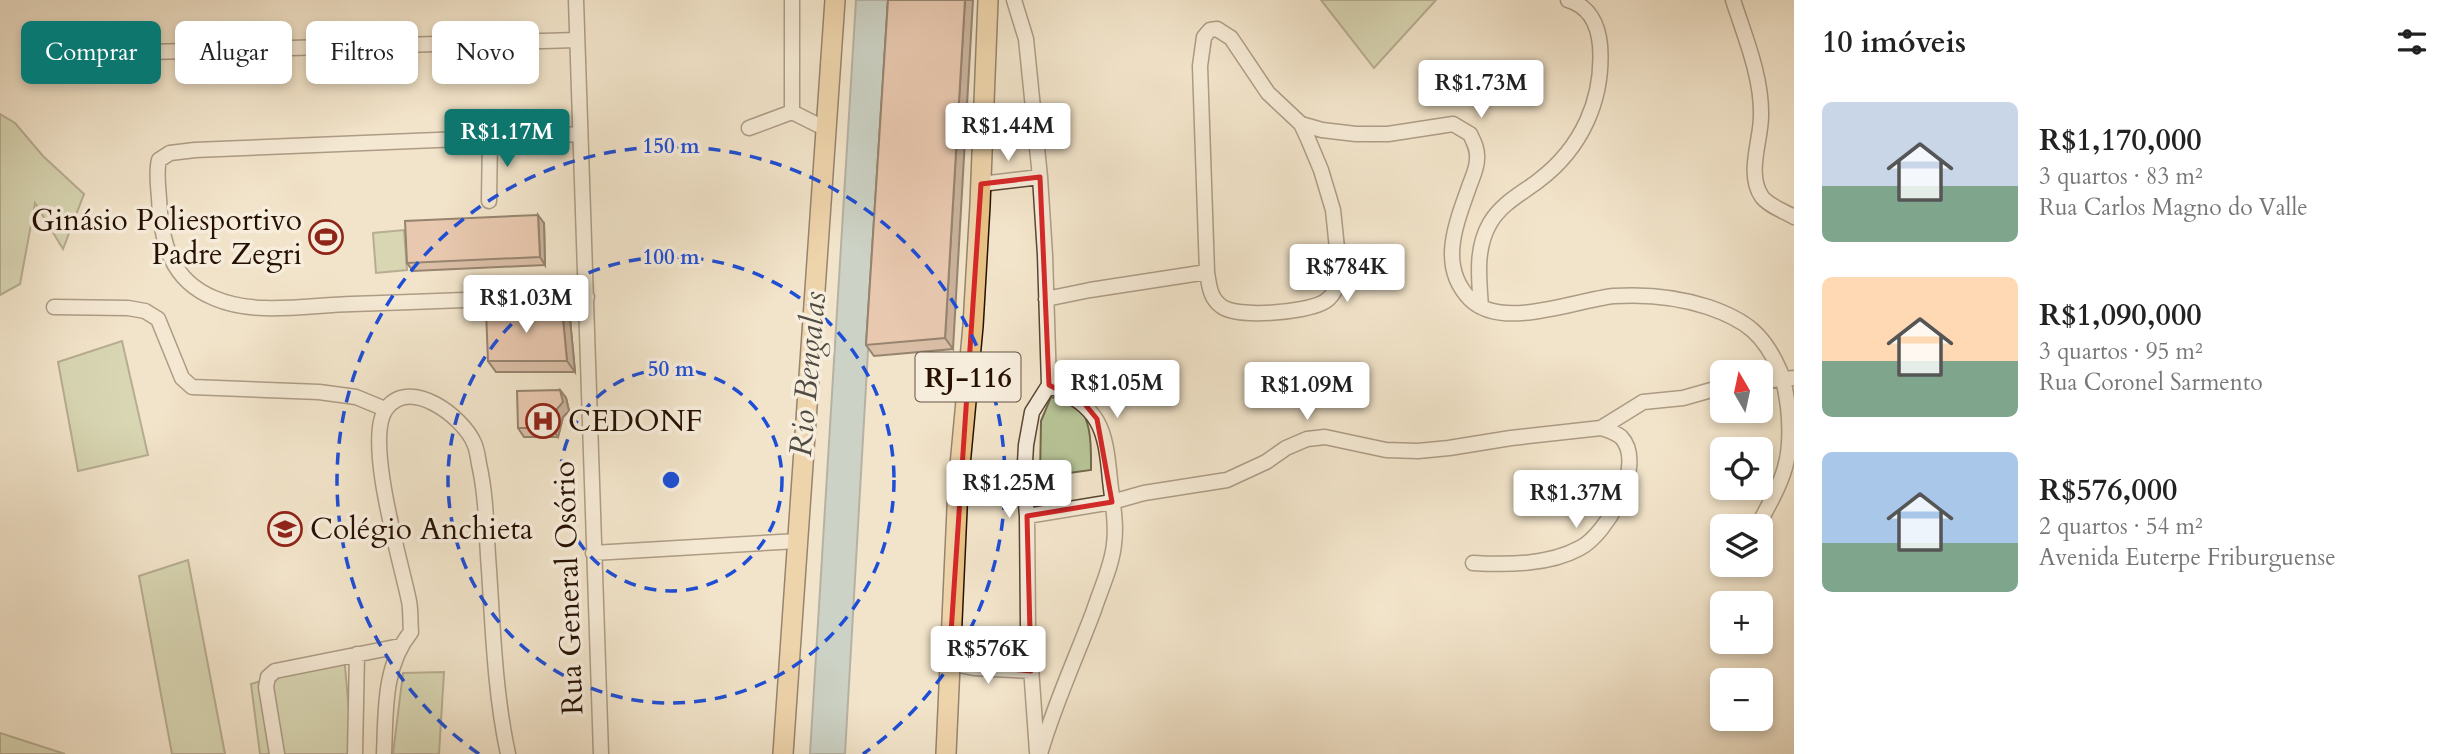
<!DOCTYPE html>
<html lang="pt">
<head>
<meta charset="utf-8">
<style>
  :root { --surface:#fff; --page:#f2f2f2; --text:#222; --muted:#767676; --accent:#0f766e }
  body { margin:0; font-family:Cardo,serif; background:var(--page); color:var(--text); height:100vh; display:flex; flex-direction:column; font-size:26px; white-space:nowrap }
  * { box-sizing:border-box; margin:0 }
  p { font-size:23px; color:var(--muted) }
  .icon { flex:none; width:38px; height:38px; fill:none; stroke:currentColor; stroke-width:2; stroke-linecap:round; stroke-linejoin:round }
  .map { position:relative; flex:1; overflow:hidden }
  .panel { display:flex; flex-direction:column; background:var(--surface); width:665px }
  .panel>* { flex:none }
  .top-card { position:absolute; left:21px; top:21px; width:665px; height:63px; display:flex; gap:14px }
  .needle { width:46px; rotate:351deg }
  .buttons { position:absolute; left:1710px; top:360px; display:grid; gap:14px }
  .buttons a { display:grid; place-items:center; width:63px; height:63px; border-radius:10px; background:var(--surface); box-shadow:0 4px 10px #0003; font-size:35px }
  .price { position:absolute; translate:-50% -60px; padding:0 16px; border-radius:7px; background:#fff; color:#222; font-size:23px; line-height:46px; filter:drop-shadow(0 2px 4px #0008) }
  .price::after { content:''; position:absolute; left:50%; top:42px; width:21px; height:16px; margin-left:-10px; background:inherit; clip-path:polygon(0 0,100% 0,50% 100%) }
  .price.selected { background:var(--accent); color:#fff }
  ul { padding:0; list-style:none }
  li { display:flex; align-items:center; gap:21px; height:175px; padding:0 28px }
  li span { display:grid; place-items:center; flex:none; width:196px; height:140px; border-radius:10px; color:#555 }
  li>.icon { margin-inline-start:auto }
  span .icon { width:84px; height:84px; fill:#fffc; stroke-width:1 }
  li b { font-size:30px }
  h2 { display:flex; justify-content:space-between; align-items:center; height:84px; padding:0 28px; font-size:30px }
  .pill { padding:0 24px; border-radius:10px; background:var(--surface); box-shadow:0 4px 10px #0003; font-size:24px; line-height:63px }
  .pill.selected { background:var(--accent); color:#fff }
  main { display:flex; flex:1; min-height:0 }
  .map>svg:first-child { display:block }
  .green { fill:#b8c598; stroke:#6f6a4c; stroke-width:2 }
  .water { fill:#9ebcbf; stroke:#6e7773; stroke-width:2 }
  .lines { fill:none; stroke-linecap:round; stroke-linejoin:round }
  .minor-casing { stroke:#594532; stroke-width:17 }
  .major-casing { stroke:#261000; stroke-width:22 }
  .minor { stroke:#f7eddd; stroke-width:14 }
  .major { stroke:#e9c285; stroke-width:19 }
  .wall { fill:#bd907b; stroke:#261000; stroke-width:2 }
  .shaded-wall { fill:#9a7564; stroke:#261000; stroke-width:2 }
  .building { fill:#dca78f; stroke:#261000; stroke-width:2 }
  .marked { fill:none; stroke:#d62828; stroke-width:5; stroke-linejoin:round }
  .ring { fill:none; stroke:#1d4ed8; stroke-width:3.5; stroke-dasharray:12 9 }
  .labels { text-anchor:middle; stroke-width:7; stroke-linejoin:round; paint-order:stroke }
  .shield { fill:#f7eddd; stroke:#655242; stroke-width:2 }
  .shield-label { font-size:28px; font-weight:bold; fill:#261000 }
  .poi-label { font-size:30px; fill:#261000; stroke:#f7eddd; text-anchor:start }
  .street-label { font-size:30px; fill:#261000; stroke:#f7eddd }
  .water-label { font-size:32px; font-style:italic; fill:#504c43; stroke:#f7eddd }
  .centre { fill:#1d4ed8; stroke:#f7eddd; stroke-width:3.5 }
  .ring-label { font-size:21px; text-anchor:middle; font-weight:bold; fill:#1d4ed8; stroke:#f7eddd; stroke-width:7; stroke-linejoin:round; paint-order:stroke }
</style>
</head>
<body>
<main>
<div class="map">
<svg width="1794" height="754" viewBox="0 0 1794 754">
  <rect width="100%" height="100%" fill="#f2e4ca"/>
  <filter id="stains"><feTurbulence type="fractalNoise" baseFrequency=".00286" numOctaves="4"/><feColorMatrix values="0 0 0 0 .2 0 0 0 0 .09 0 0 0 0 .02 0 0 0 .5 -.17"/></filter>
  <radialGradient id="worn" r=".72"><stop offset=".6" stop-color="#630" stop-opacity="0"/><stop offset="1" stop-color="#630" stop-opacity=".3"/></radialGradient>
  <path class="green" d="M1321 0H1436L1374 68Z
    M0 114 15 123 43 156 84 194 63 249 35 203 20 284 0 295Z
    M404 230 407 270 376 273 373 233Z
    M122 341 148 455 78 471 58 362Z
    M1051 397C1057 399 1068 399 1073 403 1093 415 1091 450 1091 470L1040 477 1041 421Z
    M188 560 225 754H172L139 576Z
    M344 656 353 754H260L251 684Z
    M444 672 439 754H393L403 673Z
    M0 733 65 754H0Z"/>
  <path class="water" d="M856 0H888L845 754H810Z"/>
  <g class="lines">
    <g class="minor-casing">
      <path id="minor" d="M576 0 601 754
        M792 0V112L826 129
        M1014 0 1026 39 1040 177 1045 255 1049 385
        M1733 0C1745 37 1762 77 1761 116 1761 141 1746 174 1762 197 1769 206 1784 211 1794 217
        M150 52 577 40
        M1301 124 1322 130 1356 134H1388L1453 124 1470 134C1474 142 1478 150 1477 159 1477 168 1473 176 1470 184 1457 222 1437 265 1470 299 1502 331 1575 300 1614 296 1646 294 1678 297 1708 307 1746 320 1764 334 1780 371 1785 382 1786 395 1788 407 1794 462 1782 481 1757 527
        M749 128 792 112
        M580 134 195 150 170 153 159 160C156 172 158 185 159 198 161 241 170 280 214 298 255 316 308 305 352 304 430 301 509 298 587 297
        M981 184 1040 177
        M489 201 490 137
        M1046 299 1090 290 1207 272 1200 66 1204 37 1210 30 1217 29 1231 38 1268 93 1301 124 1308 139 1321 170 1333 210 1340 277C1337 287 1333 298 1322 303 1304 312 1238 319 1221 306 1210 298 1209 285 1207 272
        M54 307 128 308 145 311 158 319 182 378 192 387 319 392 356 397 385 409
        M1481 307C1479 278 1475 249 1490 223 1502 203 1521 194 1538 181 1582 148 1604 99 1600 45 1598 24 1589 6 1568 0
        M1760 381 1794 378
        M1601 428 1643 402 1683 398 1722 387
        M958 487 1024 480
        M1027 516 1112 502 1144 493 1227 480 1266 462 1286 448 1307 439 1325 437 1386 450 1418 451 1449 448 1511 438 1601 428C1608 430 1615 432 1621 437 1647 464 1607 534 1580 548 1549 565 1507 565 1473 563
        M593 553 798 541
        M949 663 974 668 1031 671
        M1037 752 1028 625 1027 516 1024 480 1026 445 1032 412 1049 385
        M277 754 266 687 268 677 275 671 400 646
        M355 754 357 654
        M384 754C386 712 383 666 411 632 410 622 411 611 409 601 401 562 364 439 386 409 410 376 463 417 474 443 477 449 478 458 479 464 487 499 486 534 489 570 493 631 495 694 508 754
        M1040 754C1054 705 1076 658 1094 610 1101 588 1112 566 1114 544 1117 523 1112 500 1110 480 1105 426 1100 408 1049 385"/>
    </g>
    <g class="major-casing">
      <path id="major" d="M783 754 835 0
        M946 754 958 487 973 326 980 205 988 0"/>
    </g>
    <use href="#minor" class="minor"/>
    <use href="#major" class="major"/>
  </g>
  <path class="wall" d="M888 0 953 349 874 356 866 345Z
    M544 223 545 265 413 271 407 263Z
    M570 319 575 372H496L488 361Z
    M560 390 566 398 569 411 563 417 558 437H524L518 428Z"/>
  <path class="shaded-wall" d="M965 0H973L953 349 945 338Z
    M538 215 544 223 545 265 540 257Z
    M562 308 570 319 575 372 567 361Z
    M560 390 566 398 569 411 563 417 558 437 552 428Z"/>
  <path class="building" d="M888 0H965L945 338 866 345Z
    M538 215 540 257 407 263 405 221Z
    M562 308 567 361H488L486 311Z
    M560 390 563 402 557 409 552 428H518L517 391Z"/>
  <path d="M0 0H1794V754H0ZM1040 177 1049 385 1084 403 1097 419 1112 502 1027 516 1031 671 949 663 981 184Z" fill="#f2e4ca" fill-opacity=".55" fill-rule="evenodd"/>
  <path class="marked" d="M1040 177 1049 385 1084 403 1097 419 1112 502 1027 516 1031 671 949 663 981 184Z"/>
  <g class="ring">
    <circle cx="671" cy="480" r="111"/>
    <circle cx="671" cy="480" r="223"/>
    <path d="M479 754A334 334 0 1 1 863 754"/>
  </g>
  <defs>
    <g id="stadium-ring" transform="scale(1.75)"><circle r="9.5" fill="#f7eddd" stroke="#8f2418" stroke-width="1.5"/><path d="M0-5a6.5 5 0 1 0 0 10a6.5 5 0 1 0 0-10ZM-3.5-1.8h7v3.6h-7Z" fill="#8f2418"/></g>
    <g id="hospital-ring" transform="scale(1.75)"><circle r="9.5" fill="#f7eddd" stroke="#8f2418" stroke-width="1.5"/><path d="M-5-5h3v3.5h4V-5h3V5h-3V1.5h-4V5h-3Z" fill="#8f2418"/></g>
    <g id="school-ring" transform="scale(1.75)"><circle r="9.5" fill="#f7eddd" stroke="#8f2418" stroke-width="1.5"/><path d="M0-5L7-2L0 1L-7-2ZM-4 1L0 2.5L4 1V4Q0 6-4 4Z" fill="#8f2418"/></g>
  </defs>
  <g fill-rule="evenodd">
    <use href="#stadium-ring" x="326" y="237"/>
    <use href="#hospital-ring" x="543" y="421"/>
    <use href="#school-ring" x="285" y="529"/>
  </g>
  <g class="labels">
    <rect class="shield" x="915.5" y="352.5" width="105" height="49" rx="5"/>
    <g class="shield-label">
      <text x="968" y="387">RJ-116</text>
    </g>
    <g class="poi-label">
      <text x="302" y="230" text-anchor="end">Ginásio Poliesportivo<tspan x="302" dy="34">Padre Zegri</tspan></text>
      <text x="568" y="431">CEDONF</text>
      <text x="310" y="539">Colégio Anchieta</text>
    </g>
    <g class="street-label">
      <text transform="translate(568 588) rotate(-92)" y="10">Rua General Osório</text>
    </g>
    <g class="water-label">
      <text transform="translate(807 374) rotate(-85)" y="11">Rio Bengalas</text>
    </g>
  </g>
  <circle cx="671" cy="480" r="10" class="centre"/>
  <g class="ring-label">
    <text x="671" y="153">150 m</text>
    <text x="671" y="264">100 m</text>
    <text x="671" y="376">50 m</text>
  </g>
  <rect width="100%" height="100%" filter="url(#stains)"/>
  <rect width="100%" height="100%" fill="url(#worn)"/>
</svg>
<div class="buttons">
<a><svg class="needle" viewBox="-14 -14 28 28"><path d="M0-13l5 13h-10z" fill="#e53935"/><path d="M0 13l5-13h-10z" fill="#767676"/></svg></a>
<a><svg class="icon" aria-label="locate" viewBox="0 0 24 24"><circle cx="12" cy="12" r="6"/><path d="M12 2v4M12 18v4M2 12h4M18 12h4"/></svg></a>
<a><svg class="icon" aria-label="layers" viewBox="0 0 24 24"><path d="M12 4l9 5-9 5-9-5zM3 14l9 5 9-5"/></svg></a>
<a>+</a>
<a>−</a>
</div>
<b class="price" style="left:1481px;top:120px">R$1.73M</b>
<b class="price" style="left:1008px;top:163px">R$1.44M</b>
<b class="price selected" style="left:507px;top:169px">R$1.17M</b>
<b class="price" style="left:1347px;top:304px">R$784K</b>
<b class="price" style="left:526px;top:335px">R$1.03M</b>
<b class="price" style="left:1117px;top:420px">R$1.05M</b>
<b class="price" style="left:1307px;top:422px">R$1.09M</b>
<b class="price" style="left:1009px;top:520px">R$1.25M</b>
<b class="price" style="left:1576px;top:530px">R$1.37M</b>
<b class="price" style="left:988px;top:686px">R$576K</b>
<div class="top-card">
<a class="pill selected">Comprar</a>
<a class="pill">Alugar</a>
<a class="pill">Filtros</a>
<a class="pill">Novo</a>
</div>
</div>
<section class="panel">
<h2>10 imóveis<svg class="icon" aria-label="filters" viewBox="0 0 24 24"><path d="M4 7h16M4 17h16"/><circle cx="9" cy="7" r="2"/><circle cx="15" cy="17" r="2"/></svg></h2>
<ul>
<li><span style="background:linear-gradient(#c9d6e8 60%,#7fa58c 0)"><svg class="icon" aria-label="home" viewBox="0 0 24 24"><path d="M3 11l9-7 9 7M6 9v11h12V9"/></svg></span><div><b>R$1,170,000</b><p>3 quartos · 83 m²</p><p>Rua Carlos Magno do Valle</p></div></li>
<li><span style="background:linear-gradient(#ffd9b3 60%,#7fa58c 0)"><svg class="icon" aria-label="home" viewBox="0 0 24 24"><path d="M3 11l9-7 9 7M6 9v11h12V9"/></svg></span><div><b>R$1,090,000</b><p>3 quartos · 95 m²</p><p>Rua Coronel Sarmento</p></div></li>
<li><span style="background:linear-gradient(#a9c7e8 65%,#7fa58c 0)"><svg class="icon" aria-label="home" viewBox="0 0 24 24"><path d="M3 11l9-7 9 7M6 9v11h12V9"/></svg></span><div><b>R$576,000</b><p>2 quartos · 54 m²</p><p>Avenida Euterpe Friburguense</p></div></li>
</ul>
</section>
</main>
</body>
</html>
